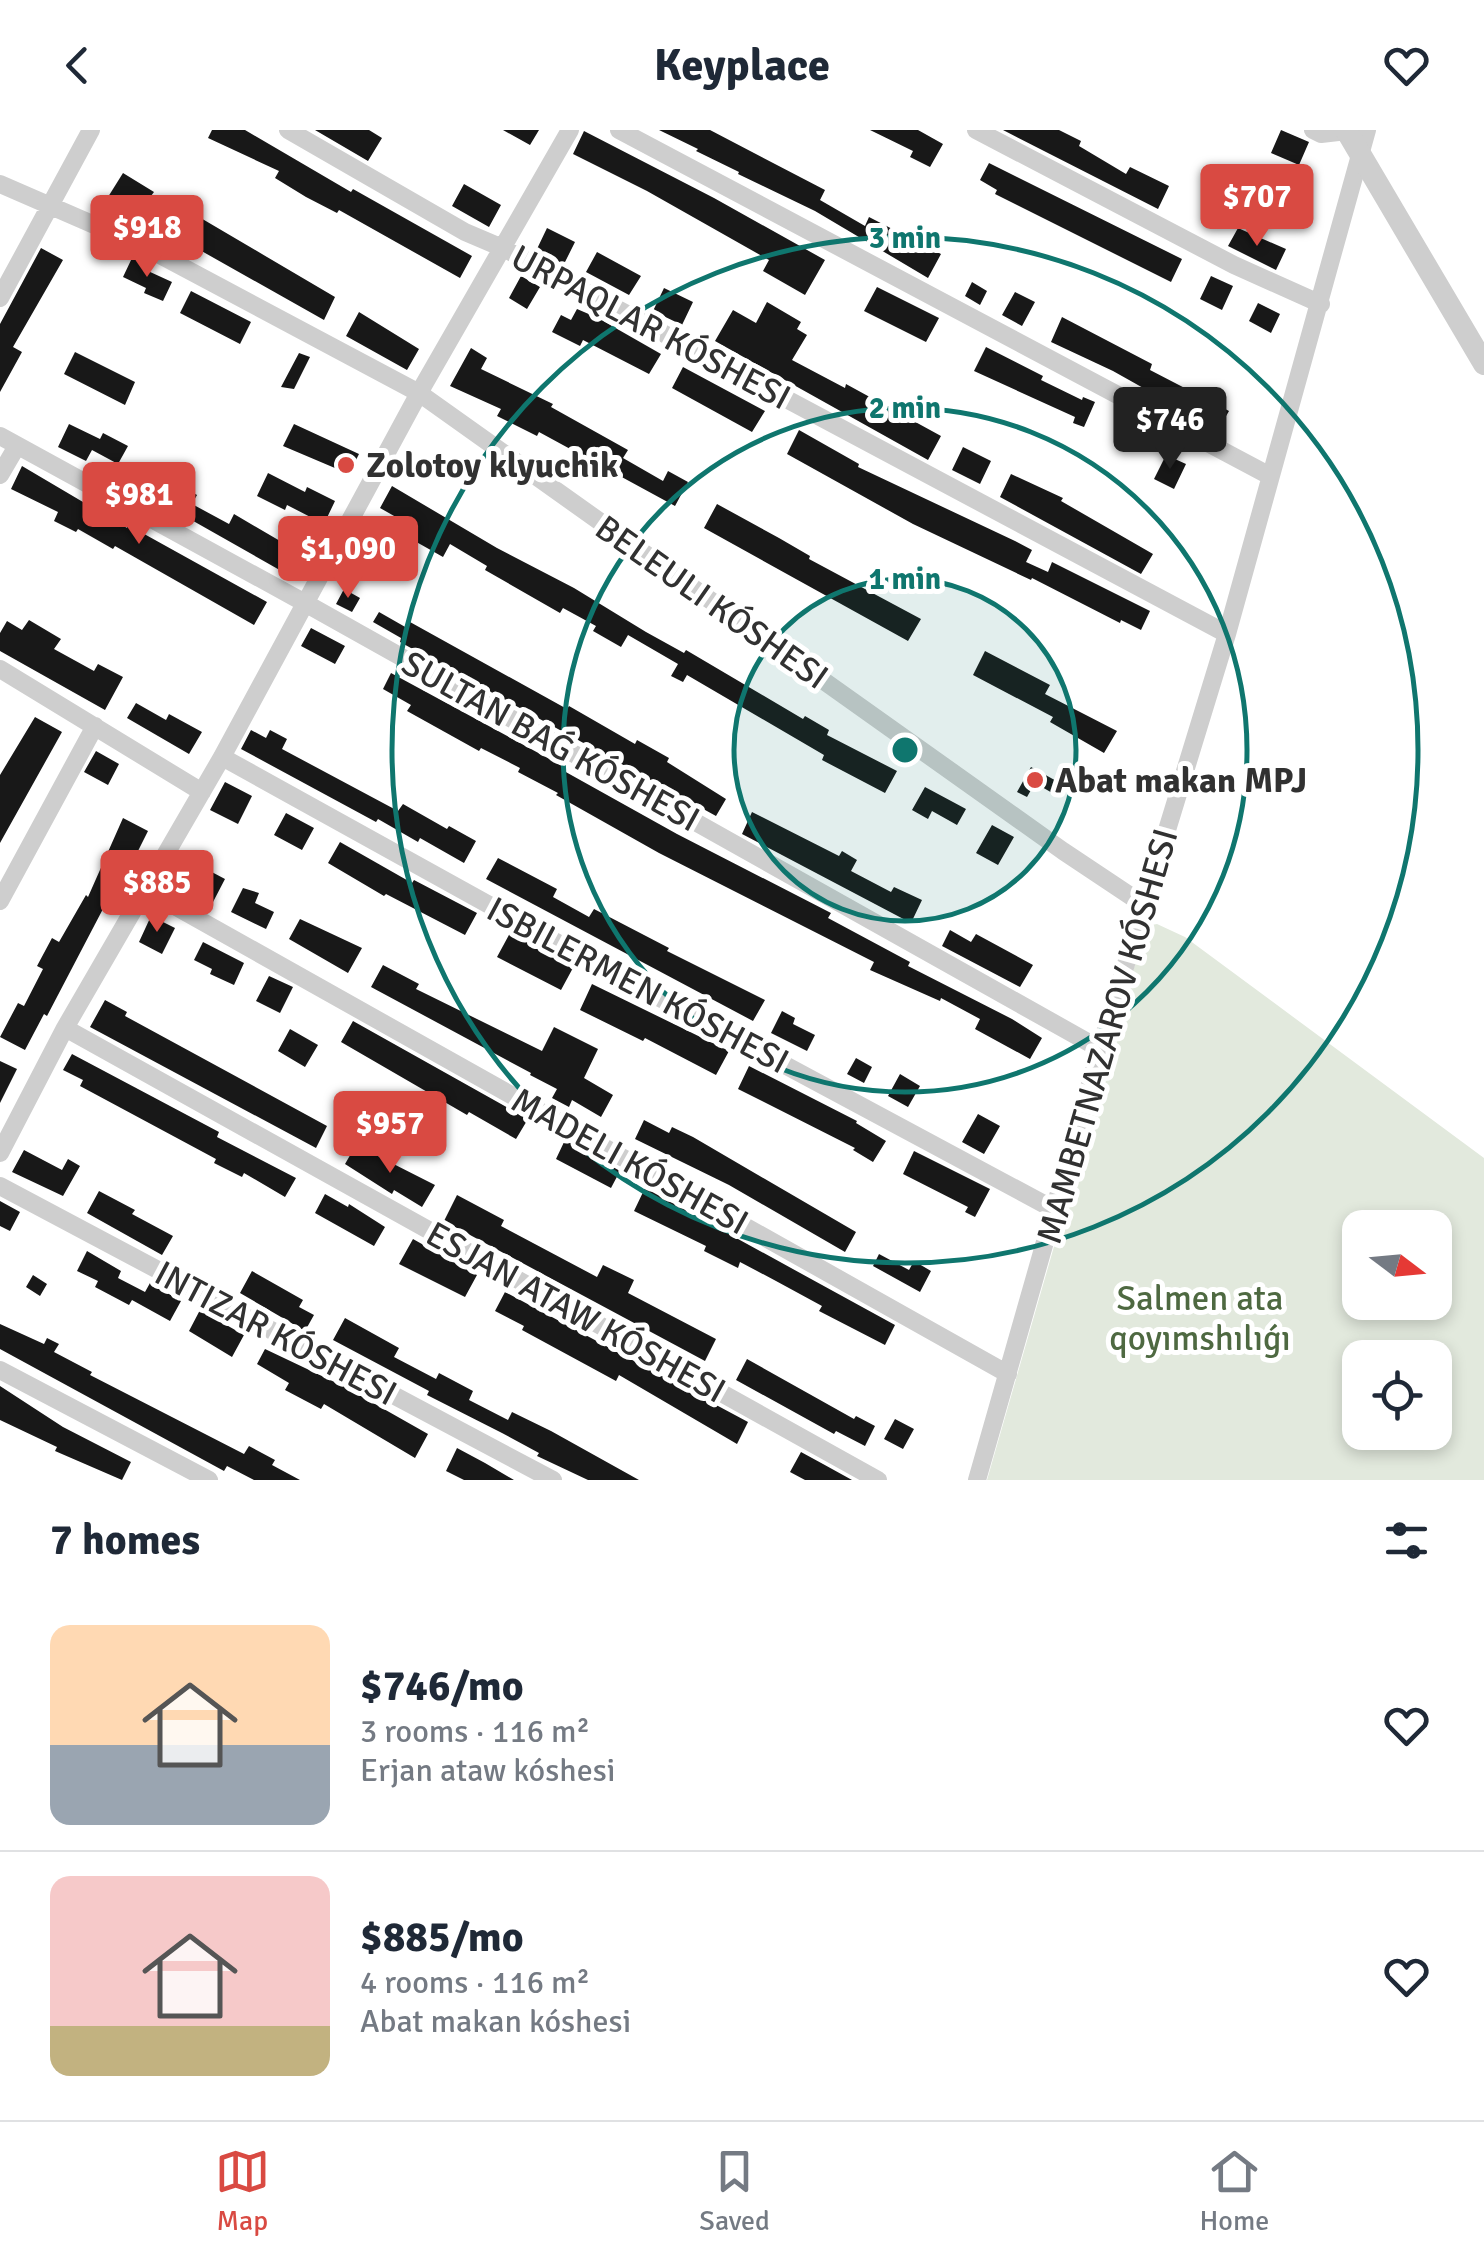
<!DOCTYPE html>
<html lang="en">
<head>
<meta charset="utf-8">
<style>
  :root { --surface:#fff; --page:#f2f2f3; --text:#1f2937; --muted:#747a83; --line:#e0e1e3; --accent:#d94a42 }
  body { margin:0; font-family:Signika,sans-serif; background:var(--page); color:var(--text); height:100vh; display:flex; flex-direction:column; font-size:38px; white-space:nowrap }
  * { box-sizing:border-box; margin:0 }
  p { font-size:32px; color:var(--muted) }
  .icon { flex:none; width:55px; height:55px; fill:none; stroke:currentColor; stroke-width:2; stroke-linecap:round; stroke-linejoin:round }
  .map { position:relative; height:1350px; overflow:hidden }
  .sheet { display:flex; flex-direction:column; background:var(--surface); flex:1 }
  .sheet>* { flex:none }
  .needle { width:65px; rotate:106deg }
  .buttons { position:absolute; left:1342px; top:1080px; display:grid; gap:20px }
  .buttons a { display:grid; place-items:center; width:110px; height:110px; border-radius:20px; background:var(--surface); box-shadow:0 5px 15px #0003; font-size:50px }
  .price { position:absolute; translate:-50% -85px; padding:0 22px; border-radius:10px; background:var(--accent); color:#fff; font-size:32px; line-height:65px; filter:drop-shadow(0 2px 5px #0008) }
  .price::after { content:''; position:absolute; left:50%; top:60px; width:30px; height:22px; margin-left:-15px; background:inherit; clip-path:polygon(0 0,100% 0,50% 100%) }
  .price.on { background:#222; color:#fff }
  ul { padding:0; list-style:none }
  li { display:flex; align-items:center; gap:30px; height:250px; padding:0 50px }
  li+li { border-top:2px solid var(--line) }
  li span { display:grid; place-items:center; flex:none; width:280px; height:200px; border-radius:20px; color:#555 }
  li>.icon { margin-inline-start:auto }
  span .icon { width:120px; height:120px; fill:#fffc; stroke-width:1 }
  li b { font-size:42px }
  h2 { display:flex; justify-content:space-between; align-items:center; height:120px; padding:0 50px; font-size:42px }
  header { display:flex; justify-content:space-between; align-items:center; height:130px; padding:0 50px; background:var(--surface); font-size:45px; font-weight:700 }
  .tabs { display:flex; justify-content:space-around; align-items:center; height:140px; border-top:2px solid var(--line); background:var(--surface); font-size:28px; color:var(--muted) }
  .tabs a { display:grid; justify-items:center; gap:5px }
  .tabs .on { color:var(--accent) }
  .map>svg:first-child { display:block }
  .green { fill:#e2e9dd; fill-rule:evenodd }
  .building { fill:#181818 }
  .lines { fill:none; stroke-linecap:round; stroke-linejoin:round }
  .minor { stroke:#cecece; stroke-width:18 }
  .tertiary { stroke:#cecece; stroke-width:22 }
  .ring { fill:none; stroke:#0f766e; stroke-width:5 }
  .poi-dot { fill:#d94a42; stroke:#fff; stroke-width:4 }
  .labels { text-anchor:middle; stroke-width:10; stroke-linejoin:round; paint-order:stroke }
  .street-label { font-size:35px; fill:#313131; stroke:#fff }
  .poi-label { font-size:35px; font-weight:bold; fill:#313131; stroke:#fff; text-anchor:start }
  .park-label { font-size:35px; fill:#4e6941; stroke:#fff }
  .centre { fill:#0f766e; stroke:#fff; stroke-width:5 }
  .ring-label { font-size:30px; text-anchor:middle; font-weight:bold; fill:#0f766e; stroke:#fff; stroke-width:10; stroke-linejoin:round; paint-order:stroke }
</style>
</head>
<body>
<header><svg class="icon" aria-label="back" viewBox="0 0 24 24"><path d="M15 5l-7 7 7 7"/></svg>Keyplace<svg class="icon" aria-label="heart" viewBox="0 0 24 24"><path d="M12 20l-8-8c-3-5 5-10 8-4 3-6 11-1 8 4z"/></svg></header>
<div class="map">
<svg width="1484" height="1350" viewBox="0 0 1484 1350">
  <rect width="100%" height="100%" fill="#fff"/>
  <path class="green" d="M1157 794 1185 807 1484 1028V1350H987L1146 796ZM1360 1098H1435V1172H1360ZM1360 1228H1435V1302H1360Z"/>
  <path class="building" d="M212 0H245L351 62 353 59 472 126 460 148 339 80 337 83 306 67 275 48 279 41 208 8Z
    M315 0H369L382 8 368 31Z
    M503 0H539L530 15Z
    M659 0H710L825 60 820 70 865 96 869 87 941 124 928 148 815 81 738 44 739 42 696 21 698 19Z
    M870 0H918L943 14 930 37 910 27 913 21Z
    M1003 0H1059L1081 11 1079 16 1126 44 1130 37 1169 56 1158 79Z
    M1281 0 1309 12 1299 35 1271 23Z
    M584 1 714 68 825 130 805 165 763 141 769 130 647 61 573 24Z
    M989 33 1182 129 1171 152 995 64 997 60 980 50Z
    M123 43 154 62 151 66 196 92 199 87 335 167 324 190 182 110 180 112 108 67Z
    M464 54 501 75 489 97 452 76Z
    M547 98 575 112 564 134 536 121Z
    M1238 98 1286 119 1276 140 1228 116Z
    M41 118 63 130 13 217 22 222 0 262V194Z
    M597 122 641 146 629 165 586 142Z
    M132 128 150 136 148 141 172 152 163 171 144 163 146 158 123 147Z
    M521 146 540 157 527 179 509 168Z
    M1211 146 1233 156 1222 180 1200 169Z
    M972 152 987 161 980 175 965 166Z
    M877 157 939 188 926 212 864 181Z
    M664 158 693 172 682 195 653 181Z
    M191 161 251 192 240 214 180 183Z
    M1015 162 1035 172 1022 196 1002 185Z
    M767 172 801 192 797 199 807 205 792 230 845 258 846 254 941 306 928 330 715 211 733 180 756 193Z
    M1258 173 1280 184 1271 203 1249 191Z
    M577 179 598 188 661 224 649 244 583 210 580 216 552 202 561 185 571 190Z
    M359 182 419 219 407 240 346 206Z
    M1062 187 1152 234 1150 240 1229 281 1218 300 1113 241 1051 212Z
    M986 217 1043 246 1041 250 1082 270 1083 267 1095 272 1084 297 1073 293 1075 287 974 241Z
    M471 218 487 228 481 239 553 274 551 277 628 320 623 328 663 351 668 341 688 352 675 376 539 302 537 306 497 286 501 279 450 256Z
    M75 222 135 252 125 275 64 244Z
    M299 223 310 227 294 259 281 257Z
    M683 237 765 281 752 302 672 258Z
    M69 294 100 309 103 303 128 316 118 334 92 320 86 331 58 317Z
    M294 294 359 324 349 344 283 316Z
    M1142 298 1162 308 1154 322 1135 312Z
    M799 300 859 334 858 337 1015 411 1032 420 1026 432 1048 442 1052 432 1150 481 1141 500 1121 490 1120 493 1032 448 1031 450 913 394 787 324Z
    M963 317 991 331 980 354 952 340Z
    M1166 325 1186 334 1174 359 1154 349Z
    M22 336 127 398 128 395 267 472 254 495 115 416 113 419 78 399 76 402 54 391 58 382 11 359Z
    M137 337 167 353 169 349 197 365 192 374 229 394 234 384 304 425 292 447 128 354Z
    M268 343 305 362 307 357 335 371 324 394 287 375 285 380 257 366Z
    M1011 344 1063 368 1061 371 1153 424 1141 444 1000 367Z
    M392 356 497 418 574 458 646 502 684 523 686 520 803 589 805 586 829 600 827 605 897 641 885 663 822 630 824 625 687 545 683 552 671 546 678 534 628 505 621 517 593 501 596 496 563 478 560 483 485 440 487 436 450 414 443 427 404 405 410 395 380 378Z
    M717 374 779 408 810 426 809 429 921 489 908 511 704 398Z
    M344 459 360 468 352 482 336 474Z
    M379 482 407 498 410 492 567 579 569 576 635 614 637 610 669 628 667 632 726 669 716 686 400 512 401 508 373 492Z
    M29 490 61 509 54 519 94 541 98 534 123 547 105 580 0 521V503L7 491 22 500Z
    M311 498 345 516 335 534 301 516Z
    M985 521 1050 555 1045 564 1117 601 1104 623 1050 592 1053 587 973 545Z
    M391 543 566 638 564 641 677 704 831 783 828 788 910 832 908 836 1012 889 1042 908 1030 929 975 899 980 889 941 868 940 871 870 840 874 832 659 723 556 665 558 663 518 642 520 638 481 618 479 621 407 581 411 575 383 559Z
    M136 573 166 590 169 584 202 602 189 624 127 588Z
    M35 587 62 602 0 713V645Z
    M251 600 266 608 270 600 287 609 282 619 398 681 403 674 447 699 449 696 476 711 464 733 420 708 418 712 378 689 376 692 241 619Z
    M96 621 119 634 108 655 84 642Z
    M1031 637 1060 653 1054 664 1035 653 1027 667 1017 662Z
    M225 652 252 666 238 694 210 680Z
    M925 657 966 679 957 695 932 681 928 689 912 680Z
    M752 682 839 726 842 721 857 730 851 741 891 762 894 757 922 770 911 793 742 704Z
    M286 683 314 698 302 720 274 705Z
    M123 688 148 701 131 735 127 733 47 886 44 884 25 920 0 907 18 873 24 876 43 839 37 836 52 808 59 812 86 765 88 767Z
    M992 695 1014 707 998 735 976 723Z
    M340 712 412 753 414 750 477 783 465 805 386 764 384 766 328 733Z
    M498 728 557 759 553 767 589 787 594 779 669 818 667 821 765 870 753 891 486 749Z
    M189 730 225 749 213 772 177 752Z
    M243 758 259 763 255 773 274 782 266 799 231 782Z
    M151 786 175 798 162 824 139 812Z
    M300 789 362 818 348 843 289 809Z
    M950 800 971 812 976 804 1033 835 1020 857 942 816Z
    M510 803 574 836 561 860 497 827Z
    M203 812 244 833 234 855 210 844 212 839 194 830Z
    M383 835 419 854 416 859 542 921 554 897 598 919 584 948 613 965 601 987 572 970 569 977 552 968 557 959 530 945 531 943 371 857Z
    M269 846 293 857 280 883 256 871Z
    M592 854 729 921 716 945 645 908 643 911 580 880Z
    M105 870 127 882 125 886 327 996 316 1018 90 897Z
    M782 881 795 888 793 894 815 905 807 921 771 903Z
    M353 891 528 989 516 1009 469 982 467 985 341 912Z
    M290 899 318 915 305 937 278 921Z
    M72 924 219 1002 217 1007 296 1048 285 1067 244 1043 242 1047 214 1033 216 1029 80 956 83 950 63 940Z
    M856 928 872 937 864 953 847 944Z
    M0 931 17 939 0 973Z
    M749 936 857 991 856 993 886 1011 873 1032 853 1020 855 1018 738 959Z
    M900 944 920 956 908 977 888 966Z
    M978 984 1000 996 984 1024 962 1012Z
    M644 990 669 1003 672 997 693 1007 856 1102 845 1122 729 1055 635 1009Z
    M565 1010 620 1041 611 1058 556 1029Z
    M356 1015 435 1055 422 1077 394 1060 392 1064 345 1034Z
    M24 1020 62 1040 68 1029 80 1036 63 1066 12 1042Z
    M914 1021 990 1059 975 1087 965 1082 968 1077 903 1044Z
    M645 1058 895 1195 885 1215 819 1181 822 1176 776 1151 740 1132 738 1138 704 1121 706 1116 634 1081Z
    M99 1061 135 1080 132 1084 173 1106 162 1125 87 1083Z
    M325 1064 348 1077 349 1074 385 1097 374 1116 315 1083Z
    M457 1065 504 1090 501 1096 597 1147 603 1135 634 1150 628 1163 716 1209 705 1231 444 1091Z
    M0 1071 20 1082 10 1101 0 1096Z
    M413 1109 477 1145 465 1167 399 1134Z
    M87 1121 121 1141 118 1148 145 1162 150 1153 181 1171 170 1191 132 1170 129 1175 95 1157 98 1151 77 1141Z
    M879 1124 909 1140 914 1131 931 1141 920 1162 873 1136Z
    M252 1141 303 1170 299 1177 314 1185 305 1201 240 1163Z
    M33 1145 47 1154 40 1166 26 1157Z
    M505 1162 748 1292 737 1314 619 1245 616 1251 522 1200 524 1196 495 1181Z
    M200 1180 244 1205 232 1227 189 1201Z
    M345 1188 399 1218 394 1227 436 1249 439 1243 473 1261 469 1270 508 1290 512 1282 551 1301 639 1350H588L537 1326 539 1323 502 1303 427 1265 429 1261 333 1210Z
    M0 1194 44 1214 47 1208 59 1214 54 1222 92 1242 90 1245 244 1324 249 1316 275 1330 272 1335 300 1350H254L227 1336 224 1341 0 1219Z
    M265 1219 345 1257 428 1304 415 1328 324 1274 321 1279 285 1260 289 1253 257 1234Z
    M747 1229 854 1289 856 1286 875 1296 865 1316 836 1301 834 1304 736 1250Z
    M0 1256 63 1297 131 1332 122 1350 55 1321 57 1317 0 1290Z
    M895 1289 914 1299 903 1319 884 1309Z
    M457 1318 485 1333 514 1350H464L446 1341Z
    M801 1322 823 1334 852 1350H805L790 1342Z"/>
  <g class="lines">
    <path class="minor" d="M288 0 465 102 505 119 1227 504
      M619 0 1270 346
      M976 0 1234 135 1321 174
      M1313 0 1321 4 1347 1
      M0 54 145 117 419 263 1063 721 1144 775
      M0 168 91 0
      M0 306 305 473 1100 919
      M0 345 17 316
      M0 539 202 662
      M222 627 576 823 1055 1080
      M146 760 1008 1244
      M0 771 95 596
      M65 898 878 1350
      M0 1023 65 898 222 627 419 263 570 0
      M0 1056 553 1350
      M0 1240 209 1350
      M977 1350 1100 919 1227 504 1367 0"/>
    <path class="tertiary" d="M1346 0 1484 234"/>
  </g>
  <circle cx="905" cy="620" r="171" fill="#0f766e" fill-opacity=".12"/>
  <g class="ring">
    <circle cx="905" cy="620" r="171"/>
    <circle cx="905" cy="620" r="342"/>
    <circle cx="905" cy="620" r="513"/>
  </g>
  <g class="poi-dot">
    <circle cx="346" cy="335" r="10"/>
    <circle cx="1035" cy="650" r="10"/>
  </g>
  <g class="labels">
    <g class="street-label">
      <text transform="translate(651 197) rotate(28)" y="12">URPAQLAR KÓSHESI</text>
      <text transform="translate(712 472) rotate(35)" y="12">BELEULI KÓSHESI</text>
      <text transform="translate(551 611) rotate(29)" y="12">SULTAN BAǴ KÓSHESI</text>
      <text transform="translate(638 855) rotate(28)" y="12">ISBILERMEN KÓSHESI</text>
      <text transform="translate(1107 906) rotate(-74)" y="12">MAMBETNAZAROV KÓSHESI</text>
      <text transform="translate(630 1031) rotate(29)" y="12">MADELI KÓSHESI</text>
      <text transform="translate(576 1182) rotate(29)" y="12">ESJAN ATAW KÓSHESI</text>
      <text transform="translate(276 1203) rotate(28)" y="12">INTIZAR KÓSHESI</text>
    </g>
    <g class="poi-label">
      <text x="366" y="347">Zolotoy klyuchik</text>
      <text x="1055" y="662">Abat makan MPJ</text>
    </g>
    <g class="park-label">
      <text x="1200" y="1180">Salmen ata<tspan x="1200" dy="40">qoyımshılıǵı</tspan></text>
    </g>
  </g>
  <circle cx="905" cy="620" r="15" class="centre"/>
  <g class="ring-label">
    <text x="905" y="118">3 min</text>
    <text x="905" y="288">2 min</text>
    <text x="905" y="459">1 min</text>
  </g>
</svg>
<div class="buttons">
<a><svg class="needle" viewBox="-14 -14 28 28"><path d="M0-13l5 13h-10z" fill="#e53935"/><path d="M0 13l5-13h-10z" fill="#747a83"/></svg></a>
<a><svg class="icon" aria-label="locate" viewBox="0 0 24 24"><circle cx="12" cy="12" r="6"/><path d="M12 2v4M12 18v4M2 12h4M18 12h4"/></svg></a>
</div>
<b class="price" style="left:1257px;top:119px">$707</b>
<b class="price" style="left:147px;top:150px">$918</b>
<b class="price on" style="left:1170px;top:342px">$746</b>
<b class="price" style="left:139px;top:417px">$981</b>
<b class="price" style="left:348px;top:471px">$1,090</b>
<b class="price" style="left:157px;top:805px">$885</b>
<b class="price" style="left:390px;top:1046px">$957</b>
</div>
<section class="sheet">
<h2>7 homes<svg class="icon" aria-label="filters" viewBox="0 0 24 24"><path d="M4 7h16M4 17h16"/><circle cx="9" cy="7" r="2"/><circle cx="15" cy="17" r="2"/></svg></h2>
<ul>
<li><span style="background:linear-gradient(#ffd9b3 60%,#9aa5b1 0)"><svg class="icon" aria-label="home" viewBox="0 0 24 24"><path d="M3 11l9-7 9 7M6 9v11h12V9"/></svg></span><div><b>$746/mo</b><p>3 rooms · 116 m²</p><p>Erjan ataw kóshesi</p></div><svg class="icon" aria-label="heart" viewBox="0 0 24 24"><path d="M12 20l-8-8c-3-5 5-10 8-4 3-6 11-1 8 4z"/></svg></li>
<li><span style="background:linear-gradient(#f6c9c9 75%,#c2b280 0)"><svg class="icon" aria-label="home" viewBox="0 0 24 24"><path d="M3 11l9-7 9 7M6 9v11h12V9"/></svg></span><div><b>$885/mo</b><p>4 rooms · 116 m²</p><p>Abat makan kóshesi</p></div><svg class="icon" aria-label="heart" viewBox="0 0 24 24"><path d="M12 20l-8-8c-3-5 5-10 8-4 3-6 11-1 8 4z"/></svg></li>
</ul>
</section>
<nav class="tabs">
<a class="on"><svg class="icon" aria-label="map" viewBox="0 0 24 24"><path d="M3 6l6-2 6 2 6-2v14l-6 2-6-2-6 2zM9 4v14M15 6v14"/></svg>Map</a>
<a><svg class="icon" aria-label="saved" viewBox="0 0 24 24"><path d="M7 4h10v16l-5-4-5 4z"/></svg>Saved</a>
<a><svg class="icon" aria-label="home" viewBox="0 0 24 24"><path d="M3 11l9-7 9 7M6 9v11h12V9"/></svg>Home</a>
</nav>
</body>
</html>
